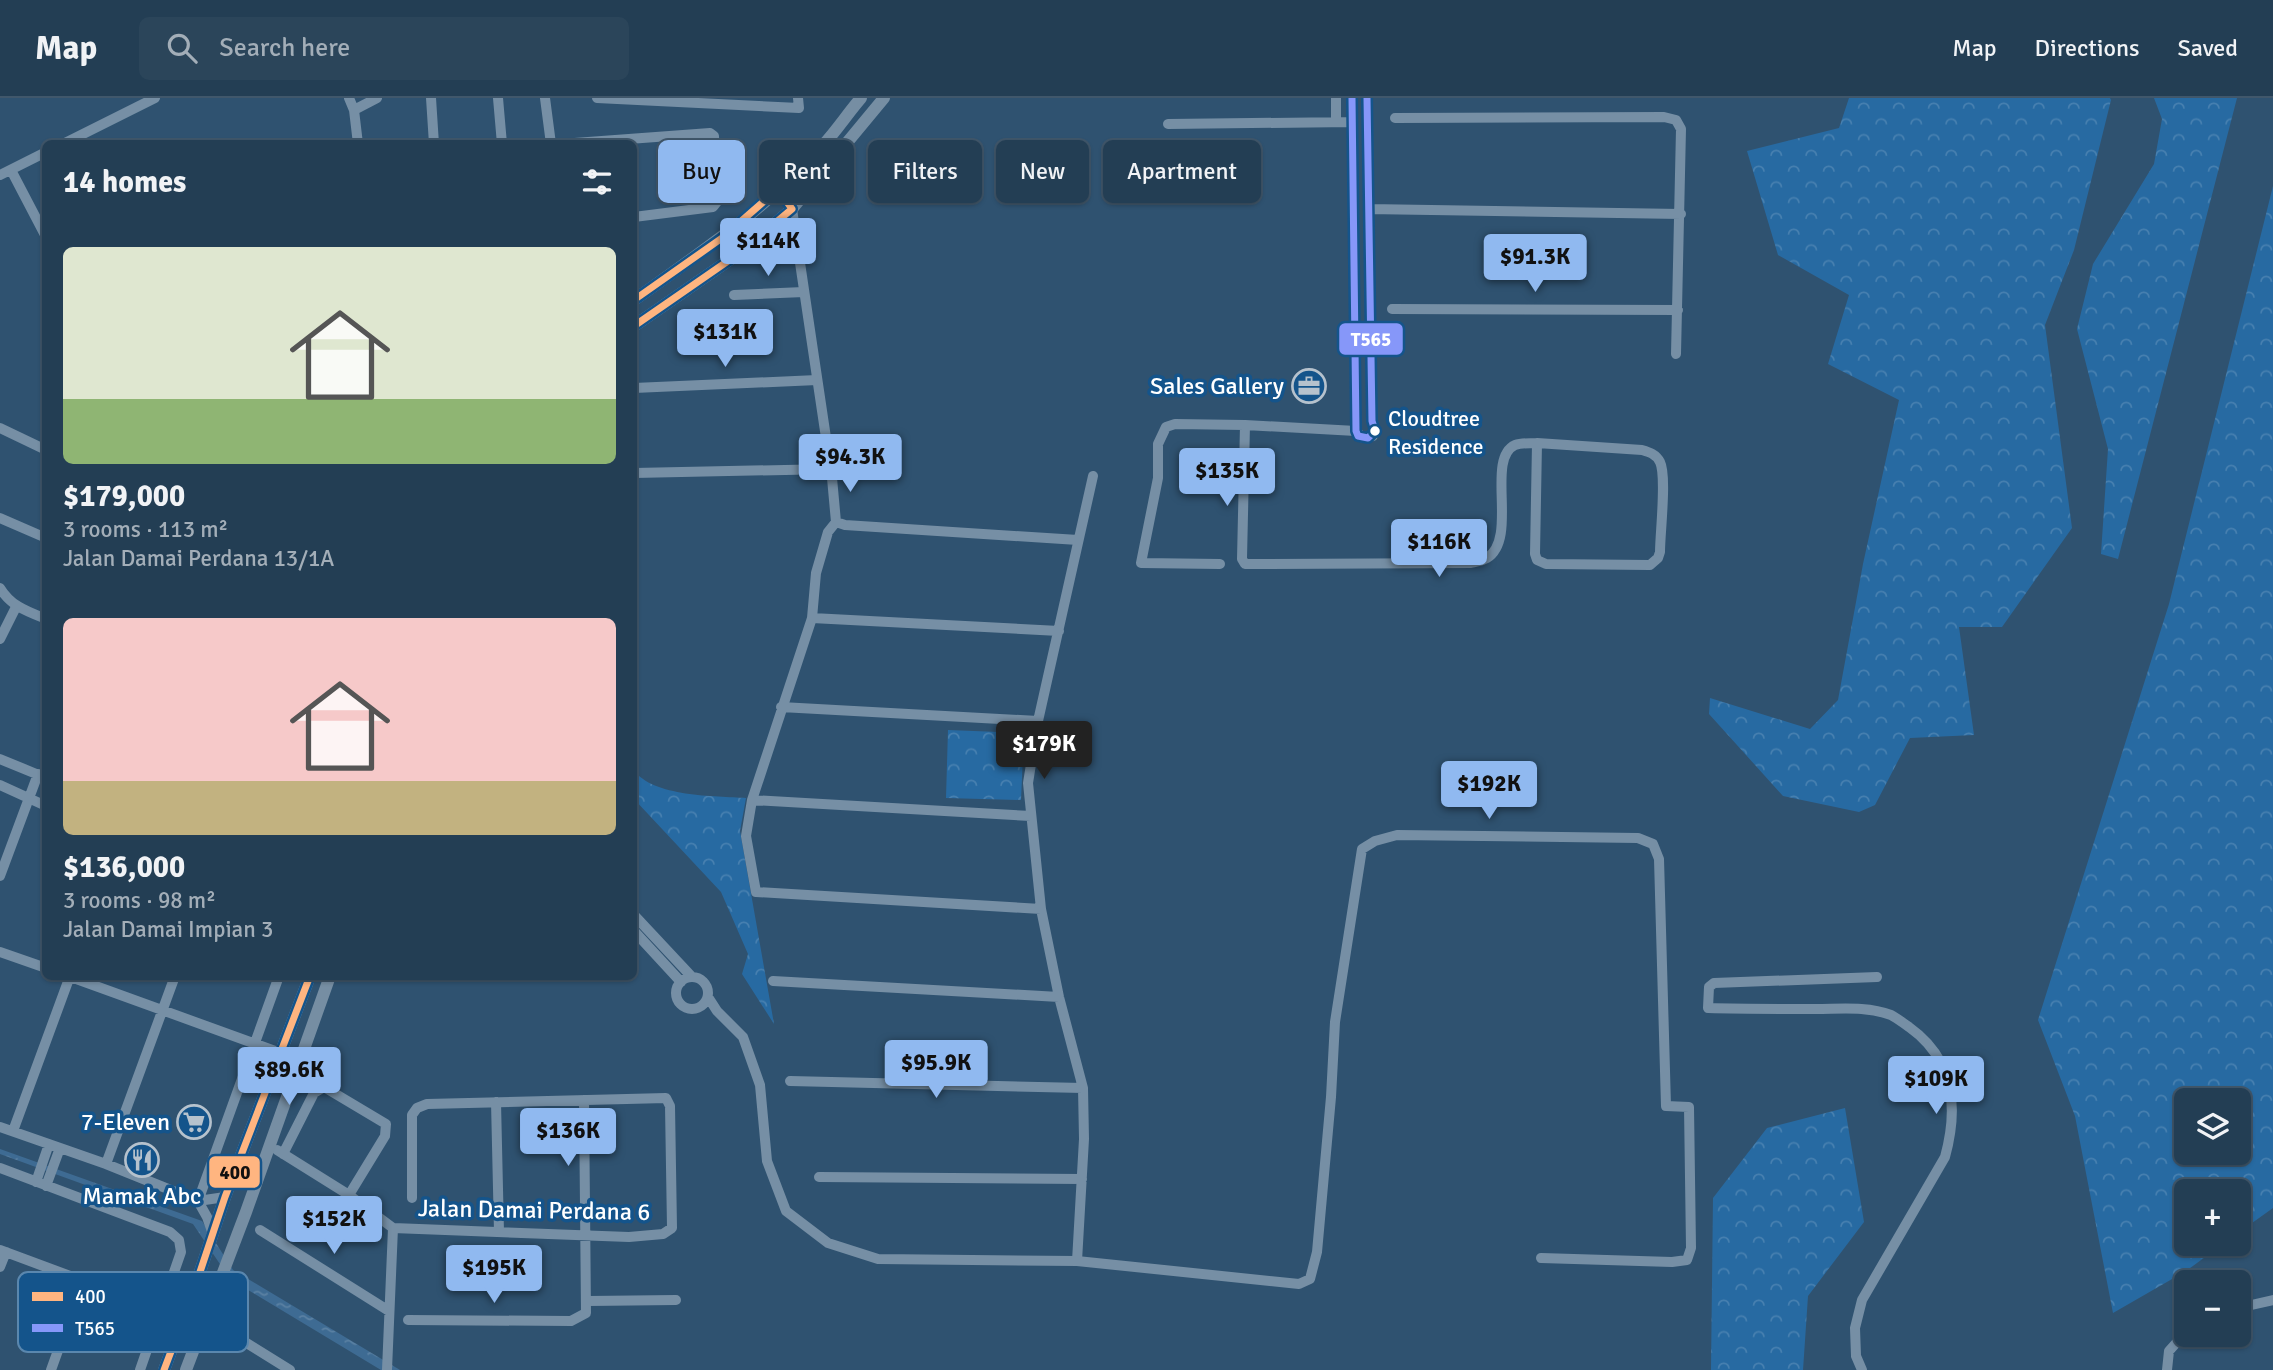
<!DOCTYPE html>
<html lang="en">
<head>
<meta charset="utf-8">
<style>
  :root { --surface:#233e54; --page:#2b455a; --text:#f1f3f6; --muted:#a3aeb8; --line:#40576b; --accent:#90b9f0 }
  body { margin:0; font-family:Signika,sans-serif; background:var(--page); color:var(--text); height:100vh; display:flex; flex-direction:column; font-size:26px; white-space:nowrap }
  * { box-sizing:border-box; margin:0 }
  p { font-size:23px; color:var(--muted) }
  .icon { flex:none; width:38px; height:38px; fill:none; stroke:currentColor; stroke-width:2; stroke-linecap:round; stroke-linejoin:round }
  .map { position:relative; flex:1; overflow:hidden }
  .drawer { position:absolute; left:42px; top:42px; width:595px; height:840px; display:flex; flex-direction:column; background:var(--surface); border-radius:10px; box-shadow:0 2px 5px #0004,0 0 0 2px var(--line) }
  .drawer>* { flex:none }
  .top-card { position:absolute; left:658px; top:42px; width:665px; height:63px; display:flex; gap:14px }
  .buttons { position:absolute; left:2174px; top:990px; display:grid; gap:14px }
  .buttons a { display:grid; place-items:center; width:77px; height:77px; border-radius:10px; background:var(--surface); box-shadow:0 2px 5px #0004,0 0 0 2px var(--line); font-size:35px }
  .price { position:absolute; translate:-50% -60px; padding:0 16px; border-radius:7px; background:var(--accent); color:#111; font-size:23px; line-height:46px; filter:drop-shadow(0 2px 4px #0008) }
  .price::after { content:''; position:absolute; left:50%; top:42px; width:21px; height:16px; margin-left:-10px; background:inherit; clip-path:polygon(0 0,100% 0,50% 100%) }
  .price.selected { background:#222; color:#fff }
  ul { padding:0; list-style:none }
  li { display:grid; align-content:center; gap:14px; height:371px; padding:0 21px }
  li span { display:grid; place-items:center; height:217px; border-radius:10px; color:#555 }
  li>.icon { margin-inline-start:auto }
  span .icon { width:126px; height:126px; fill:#fffc; stroke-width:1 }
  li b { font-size:30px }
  h2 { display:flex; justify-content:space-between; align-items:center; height:84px; padding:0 21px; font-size:30px }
  .tag { padding:0 24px; border-radius:10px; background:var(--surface); box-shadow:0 2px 5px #0004,0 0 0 2px var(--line); font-size:24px; line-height:63px }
  .tag.selected { background:var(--accent); color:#111 }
  header { display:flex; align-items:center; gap:42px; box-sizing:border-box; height:98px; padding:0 35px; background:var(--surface); border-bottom:2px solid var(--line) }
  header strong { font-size:33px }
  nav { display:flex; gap:38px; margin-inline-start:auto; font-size:24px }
  .search { width:490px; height:63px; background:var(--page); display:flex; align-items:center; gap:18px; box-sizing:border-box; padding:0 24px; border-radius:10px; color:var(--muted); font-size:26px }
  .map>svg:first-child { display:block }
  .forest { fill:url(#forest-crowns); fill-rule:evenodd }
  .water { fill:url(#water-ripples) }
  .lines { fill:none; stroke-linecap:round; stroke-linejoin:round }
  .minor { stroke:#768fa5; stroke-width:10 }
  .major { stroke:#768ea3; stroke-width:12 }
  .bus-1-casing { stroke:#14548b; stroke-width:12 }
  .bus-2-casing { stroke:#14548b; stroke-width:12 }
  .bus-1 { stroke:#ffb580; stroke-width:7 }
  .bus-2 { stroke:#8697f9; stroke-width:7 }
  .bus-dot { fill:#fff; stroke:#14548b; stroke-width:2.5 }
  .labels { text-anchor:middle; stroke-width:7; stroke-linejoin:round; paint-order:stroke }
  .bus-label { font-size:22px; fill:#fff; stroke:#14548b; text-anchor:start }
  .poi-label { font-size:24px; fill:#fff; stroke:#14548b; text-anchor:end }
  .street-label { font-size:24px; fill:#fff; stroke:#14548b }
  .key { fill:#14548b; stroke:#5a87ae; stroke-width:2 }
  .key-label { font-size:19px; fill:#fff }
  .line-badge { stroke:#14548b; stroke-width:2.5 }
  .badge-label { font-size:19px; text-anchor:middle; font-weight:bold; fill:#fff }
  .pale-badge-label { font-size:19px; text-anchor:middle; font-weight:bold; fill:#111 }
</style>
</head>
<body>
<header>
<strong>Map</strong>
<div class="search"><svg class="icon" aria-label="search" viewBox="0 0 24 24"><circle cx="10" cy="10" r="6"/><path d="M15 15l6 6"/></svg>Search here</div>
<nav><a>Map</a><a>Directions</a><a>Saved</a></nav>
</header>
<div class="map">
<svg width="2273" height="1272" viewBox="0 0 2273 1272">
  <defs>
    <pattern id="forest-crowns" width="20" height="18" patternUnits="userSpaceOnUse" patternTransform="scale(1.75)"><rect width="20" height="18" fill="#276aa2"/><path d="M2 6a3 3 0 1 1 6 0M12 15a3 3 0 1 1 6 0" fill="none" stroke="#4780b0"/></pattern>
    <pattern id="water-ripples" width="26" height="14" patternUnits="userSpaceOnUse" patternTransform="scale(1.75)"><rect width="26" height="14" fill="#3e6b93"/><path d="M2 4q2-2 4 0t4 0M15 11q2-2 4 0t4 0" fill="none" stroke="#5b81a3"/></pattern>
  </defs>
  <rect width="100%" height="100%" fill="#2f5270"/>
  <path class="forest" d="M1849 0H2110L2111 2 2074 152 2045 227 2072 430 2002 529H1959L1974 637 1910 640 1875 707 1859 714 1783 698 1709 616 1710 600 1810 631 1838 602 1863 466 1899 302 1828 266 1849 197 1778 157 1747 53 1839 30Z
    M2154 0H2237L2118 461 2101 456 2108 351 2077 231 2093 166 2154 66 2162 21Z
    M2273 88V1110L2238 1135V1094H2186V1146H2223L2186 1173 2113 1215 2075 1018 2038 922 2169 506ZM2186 1003H2238V1055H2186Z
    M948 632 1024 635 1021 702 946 700Z
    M634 672C652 699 716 698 746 700L740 733 774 926 742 876 748 856 721 794 634 701Z
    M1845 1010 1864 1124 1808 1198 1803 1272H1711L1713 1100 1767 1030Z"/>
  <path class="water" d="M0 1051 202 1123 233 1172 400 1272H381L230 1181 193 1126 0 1056Z"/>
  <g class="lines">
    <path class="minor" d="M349 0 354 12 358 46
      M431 0 434 46
      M498 0 502 46
      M545 0 551 46
      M597 0 799 10 798 0
      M1352 0 1356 333
      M354 12 377 0
      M1395 20 1664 19 1676 22 1681 31 1676 256
      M1336 24V0
      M1168 26 1352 24
      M63 46 155 0
      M561 46 710 35 714 38 717 104 713 109 634 119
      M11 72 46 139
      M0 77 46 54
      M778 91 792 111 832 380 836 424
      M1368 111 1681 116
      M734 197 804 194
      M1392 211 1678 212
      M634 290 817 282
      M1245 327 1242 461 1245 466 1471 465C1475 464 1482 463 1487 460 1519 440 1485 361 1515 347 1521 345 1530 345 1537 345L1642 352C1649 354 1656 356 1660 364 1667 378 1660 435 1660 454L1658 460 1650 467 1546 466 1537 462 1535 456 1537 345
      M0 330 46 352
      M634 375 831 371
      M0 420 46 440
      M836 424 828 434 816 475 812 520 752 702 746 738 756 794 1041 811
      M836 424 845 427 1078 442
      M1220 466 1141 465 1158 380V346L1166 329 1175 326 1245 327 1356 333 1363 340 1373 338 1375 333 1372 323 1367 0
      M0 490C11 508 26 513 46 521
      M812 520 1059 533
      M0 541 16 509
      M781 609 1038 623
      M0 661 46 680
      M0 687 46 708
      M752 702 1031 718
      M0 778 38 676
      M634 817 692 879
      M634 833 681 884
      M0 854 46 870
      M68 878 300 962
      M676 895a16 16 0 1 1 32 0a16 16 0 1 1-32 0Z
      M773 883 1059 899
      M708 899 717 913 743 939 760 987 767 1063 786 1113 828 1145 878 1161 1077 1163 1299 1186 1310 1181 1317 1154 1331 999 1335 924 1362 751 1375 743 1397 737 1638 740 1653 746 1659 761 1666 1008 1689 1009 1691 1150 1687 1162 1672 1164 1541 1160
      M790 983 1083 990
      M496 1004 499 1134
      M0 1029 106 1066 198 1103 225 1099
      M13 1033 70 878
      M277 1052 349 1097 393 1130
      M283 1056 314 995 324 989 386 1026 385 1038 349 1097
      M106 1066 175 878
      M0 1070 170 1134 179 1142 181 1154 140 1272
      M819 1079 1082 1081
      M36 1084 49 1046
      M46 1088 60 1050
      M198 1103 279 878
      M198 1103 207 1119 213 1136
      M393 1130 629 1139 663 1136 672 1130 670 1008 666 1000 427 1006 417 1010 412 1017V1100
      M260 1132 389 1213
      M0 1152 162 1212
      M1077 1163 1084 1041 1083 990 1059 899 1041 811 1028 685 1038 623 1093 378
      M0 1169 6 1154
      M588 1203 676 1202
      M2238 1210 2273 1202
      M408 1222 571 1223 586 1215 584 1002
      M221 1229 290 1272
      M51 1272 83 1183
      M387 1272 393 1130
      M1862 1272 1856 1258 1855 1230 1862 1202 1945 1059C1959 1008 1954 961 1909 929 1903 925 1897 920 1891 917 1867 908 1841 911 1816 911 1780 911 1744 911 1708 910L1709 889 1714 885 1877 879
      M2167 1272 2169 1253 2186 1234"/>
    <path class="major" d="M634 202C700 155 770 108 824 46 837 32 848 15 861 0
      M634 228 738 156 792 111 884 0
      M164 1272 192 1198 225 1099 310 878
      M186 1272 246 1114 330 878"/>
    <g class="bus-1-casing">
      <path id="bus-1" d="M634 202 722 140 778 91 792 111 738 156 634 228
        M164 1272 192 1198 225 1099 310 878"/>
    </g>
    <g class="bus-2-casing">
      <path id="bus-2" d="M1352 0 1356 333 1358 338 1368 340 1375 333 1372 323 1367 0"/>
    </g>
    <use href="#bus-1" class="bus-1"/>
    <use href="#bus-2" class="bus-2"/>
  </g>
  <defs>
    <g id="office-ring" transform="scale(1.75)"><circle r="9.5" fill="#14548b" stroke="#b6c2cd" stroke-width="1.5"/><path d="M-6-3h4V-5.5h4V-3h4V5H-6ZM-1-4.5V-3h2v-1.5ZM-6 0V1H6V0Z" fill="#b6c2cd"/></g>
    <g id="supermarket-ring" transform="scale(1.75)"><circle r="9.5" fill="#14548b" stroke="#b6c2cd" stroke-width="1.5"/><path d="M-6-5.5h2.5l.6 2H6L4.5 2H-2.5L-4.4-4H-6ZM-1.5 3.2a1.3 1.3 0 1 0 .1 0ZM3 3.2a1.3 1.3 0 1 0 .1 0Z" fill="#b6c2cd"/></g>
    <g id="restaurant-ring" transform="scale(1.75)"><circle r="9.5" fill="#14548b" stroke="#b6c2cd" stroke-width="1.5"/><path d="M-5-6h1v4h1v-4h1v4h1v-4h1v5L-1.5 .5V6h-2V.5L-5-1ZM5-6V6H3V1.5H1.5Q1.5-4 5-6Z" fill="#b6c2cd"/></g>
  </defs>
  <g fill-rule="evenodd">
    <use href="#office-ring" x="1309" y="288"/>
    <use href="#supermarket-ring" x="194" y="1024"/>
    <use href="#restaurant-ring" x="142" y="1062"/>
  </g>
  <circle class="bus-dot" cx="1375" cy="333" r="6"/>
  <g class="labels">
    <g class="bus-label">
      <text x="1388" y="328">Cloudtree<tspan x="1388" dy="28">Residence</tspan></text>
    </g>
    <g class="poi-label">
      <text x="1284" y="296">Sales Gallery</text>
      <text x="170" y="1032">7-Eleven</text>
      <text x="142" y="1106" text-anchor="middle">Mamak Abc</text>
    </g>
    <g class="street-label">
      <text transform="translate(534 1112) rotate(1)" y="8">Jalan Damai Perdana 6</text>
    </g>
  </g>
  <rect x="18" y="1174" width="230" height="80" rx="10" class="key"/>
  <rect x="32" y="1194" width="31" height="9" fill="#ffb580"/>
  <rect x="32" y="1226" width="31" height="8" fill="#8697f9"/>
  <g class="key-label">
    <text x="75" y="1205">400</text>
    <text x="75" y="1237">T565</text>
  </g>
  <g class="line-badge">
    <rect x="1338" y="224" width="66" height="34" rx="7" fill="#8697f9"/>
    <rect x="208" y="1057" width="53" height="34" rx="7" fill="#ffb580"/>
  </g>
  <g class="badge-label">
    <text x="1371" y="248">T565</text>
  </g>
  <g class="pale-badge-label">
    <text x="235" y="1081">400</text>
  </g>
</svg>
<div class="buttons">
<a><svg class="icon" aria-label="layers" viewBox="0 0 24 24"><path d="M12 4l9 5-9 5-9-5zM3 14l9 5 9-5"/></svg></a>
<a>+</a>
<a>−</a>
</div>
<b class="price" style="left:768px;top:180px">$114K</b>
<b class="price" style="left:1535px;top:196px">$91.3K</b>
<b class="price" style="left:725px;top:271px">$131K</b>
<b class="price" style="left:850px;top:396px">$94.3K</b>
<b class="price" style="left:1227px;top:410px">$135K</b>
<b class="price" style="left:1439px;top:481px">$116K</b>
<b class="price selected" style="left:1044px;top:683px">$179K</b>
<b class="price" style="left:1489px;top:723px">$192K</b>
<b class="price" style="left:936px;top:1002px">$95.9K</b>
<b class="price" style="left:289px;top:1009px">$89.6K</b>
<b class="price" style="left:1936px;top:1018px">$109K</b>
<b class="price" style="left:568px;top:1070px">$136K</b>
<b class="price" style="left:334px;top:1158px">$152K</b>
<b class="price" style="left:494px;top:1207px">$195K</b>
<div class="top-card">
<a class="tag selected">Buy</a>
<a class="tag">Rent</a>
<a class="tag">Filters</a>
<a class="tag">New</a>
<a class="tag">Apartment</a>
</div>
<section class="drawer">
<h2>14 homes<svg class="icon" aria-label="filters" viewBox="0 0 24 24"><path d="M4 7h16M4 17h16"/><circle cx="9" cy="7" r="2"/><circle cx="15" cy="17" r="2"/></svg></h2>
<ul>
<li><span style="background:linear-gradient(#dfe7d0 70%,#8fb573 0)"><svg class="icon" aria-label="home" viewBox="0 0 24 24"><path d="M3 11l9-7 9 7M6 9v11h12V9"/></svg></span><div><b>$179,000</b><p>3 rooms · 113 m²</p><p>Jalan Damai Perdana 13/1A</p></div></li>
<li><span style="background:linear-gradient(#f6c9c9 75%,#c2b280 0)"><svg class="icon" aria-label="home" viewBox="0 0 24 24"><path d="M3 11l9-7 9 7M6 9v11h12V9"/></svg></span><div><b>$136,000</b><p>3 rooms · 98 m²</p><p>Jalan Damai Impian 3</p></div></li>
</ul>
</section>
</div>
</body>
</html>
